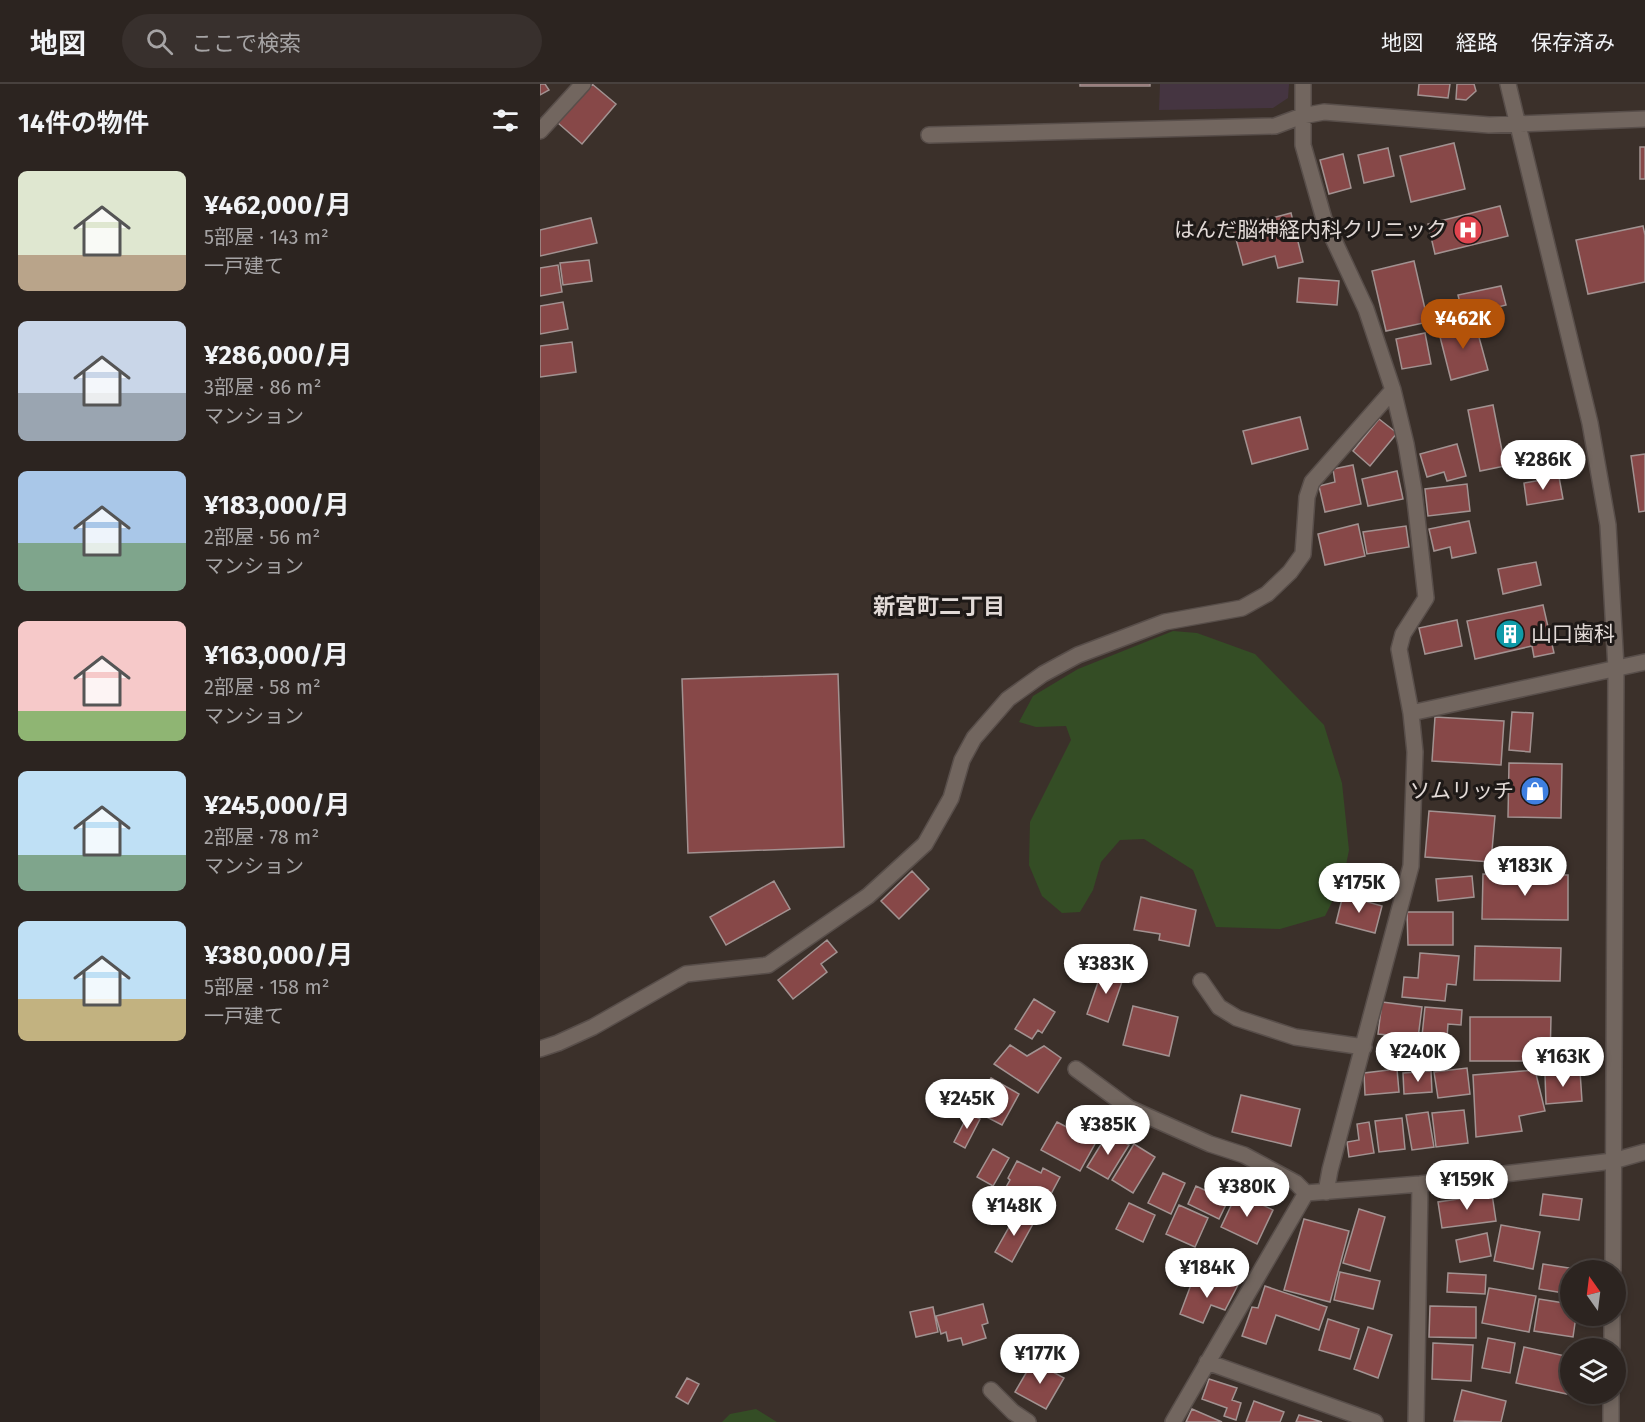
<!DOCTYPE html>
<html lang="ja">
<head>
<meta charset="utf-8">
<style>
  :root { --surface:#2c2420; --page:#38302d; --text:#f1f3f6; --muted:#a6a4a5; --line:#48413e; --accent:#b45309 }
  body { margin:0; font-family:"Fira Sans","Noto Sans JP",sans-serif; background:var(--page); color:var(--text); height:100vh; display:flex; flex-direction:column; font-size:22px; white-space:nowrap }
  * { box-sizing:border-box; margin:0 }
  p { font-size:20px; color:var(--muted) }
  .icon { flex:none; width:33px; height:33px; fill:none; stroke:currentColor; stroke-width:2; stroke-linecap:round; stroke-linejoin:round }
  .map { position:relative; flex:1; overflow:hidden }
  .sheet { display:flex; flex-direction:column; background:var(--surface); width:540px }
  .sheet>* { flex:none }
  .needle { width:39px; rotate:346deg }
  .fabs { position:absolute; left:1020px; top:1176px; display:grid; gap:12px }
  .fabs a { display:grid; place-items:center; width:66px; height:66px; border-radius:50%; background:var(--surface); box-shadow:0 3px 9px #0003,0 0 0 2px var(--line); font-size:30px }
  .price { position:absolute; translate:-50% -51px; padding:0 14px; border-radius:21px; background:#fff; color:#222; font-size:20px; line-height:39px; filter:drop-shadow(0 2px 3px #0008) }
  .price::after { content:''; position:absolute; left:50%; top:36px; width:18px; height:14px; margin-left:-9px; background:inherit; clip-path:polygon(0 0,100% 0,50% 100%) }
  .price.selected { background:var(--accent); color:#fff }
  ul { padding:0; list-style:none }
  li { display:flex; align-items:center; gap:18px; height:150px; padding:0 18px }
  li span { display:grid; place-items:center; flex:none; width:168px; height:120px; border-radius:9px; color:#555 }
  li>.icon { margin-inline-start:auto }
  span .icon { width:72px; height:72px; fill:#fffc; stroke-width:1 }
  li b { font-size:26px }
  h2 { display:flex; justify-content:space-between; align-items:center; height:72px; padding:0 18px; font-size:26px }
  header { display:flex; align-items:center; gap:36px; box-sizing:border-box; height:84px; padding:0 30px; background:var(--surface); border-bottom:2px solid var(--line) }
  header strong { font-size:28px }
  nav { display:flex; gap:33px; margin-inline-start:auto; font-size:21px }
  .search { width:420px; height:54px; background:var(--page); display:flex; align-items:center; gap:15px; box-sizing:border-box; padding:0 21px; border-radius:33px; color:var(--muted); font-size:22px }
  main { display:flex; flex:1; min-height:0 }
  .map>svg:first-child { display:block }
  .education { fill:#453541 }
  .green { fill:#344d25 }
  .building { fill:#874848; stroke:#a29291; stroke-width:1.5 }
  .lines { fill:none; stroke-linecap:round; stroke-linejoin:round }
  .minor-casing { stroke:#584e4a; stroke-width:18 }
  .minor { stroke:#72665f; stroke-width:15 }
  .labels { text-anchor:middle; stroke-width:6; stroke-linejoin:round; paint-order:stroke }
  .poi-label { font-size:21px; fill:#e2dad7; stroke:#1e1917; text-anchor:end }
  .neighbourhood-label { font-size:22px; font-weight:bold; fill:#e2dad7; stroke:#1e1917 }
</style>
</head>
<body>
<header>
<strong>地図</strong>
<div class="search"><svg class="icon" aria-label="search" viewBox="0 0 24 24"><circle cx="10" cy="10" r="6"/><path d="M15 15l6 6"/></svg>ここで検索</div>
<nav><a>地図</a><a>経路</a><a>保存済み</a></nav>
</header>
<main>
<section class="sheet">
<h2>14件の物件<svg class="icon" aria-label="filters" viewBox="0 0 24 24"><path d="M4 7h16M4 17h16"/><circle cx="9" cy="7" r="2"/><circle cx="15" cy="17" r="2"/></svg></h2>
<ul>
<li><span style="background:linear-gradient(#dfe7d0 70%,#b9a48a 0)"><svg class="icon" aria-label="home" viewBox="0 0 24 24"><path d="M3 11l9-7 9 7M6 9v11h12V9"/></svg></span><div><b>¥462,000/月</b><p>5部屋 · 143 m²</p><p>一戸建て</p></div></li>
<li><span style="background:linear-gradient(#c9d6e8 60%,#9aa5b1 0)"><svg class="icon" aria-label="home" viewBox="0 0 24 24"><path d="M3 11l9-7 9 7M6 9v11h12V9"/></svg></span><div><b>¥286,000/月</b><p>3部屋 · 86 m²</p><p>マンション</p></div></li>
<li><span style="background:linear-gradient(#a9c7e8 60%,#7fa58c 0)"><svg class="icon" aria-label="home" viewBox="0 0 24 24"><path d="M3 11l9-7 9 7M6 9v11h12V9"/></svg></span><div><b>¥183,000/月</b><p>2部屋 · 56 m²</p><p>マンション</p></div></li>
<li><span style="background:linear-gradient(#f6c9c9 75%,#8fb573 0)"><svg class="icon" aria-label="home" viewBox="0 0 24 24"><path d="M3 11l9-7 9 7M6 9v11h12V9"/></svg></span><div><b>¥163,000/月</b><p>2部屋 · 58 m²</p><p>マンション</p></div></li>
<li><span style="background:linear-gradient(#bfe0f5 70%,#7fa58c 0)"><svg class="icon" aria-label="home" viewBox="0 0 24 24"><path d="M3 11l9-7 9 7M6 9v11h12V9"/></svg></span><div><b>¥245,000/月</b><p>2部屋 · 78 m²</p><p>マンション</p></div></li>
<li><span style="background:linear-gradient(#bfe0f5 65%,#c2b280 0)"><svg class="icon" aria-label="home" viewBox="0 0 24 24"><path d="M3 11l9-7 9 7M6 9v11h12V9"/></svg></span><div><b>¥380,000/月</b><p>5部屋 · 158 m²</p><p>一戸建て</p></div></li>
</ul>
</section>
<div class="map">
<svg width="1105" height="1338" viewBox="0 0 1105 1338">
  <rect width="100%" height="100%" fill="#3b302a"/>
  <path class="education" d="M620 0H749L748 14 733 24 619 26Z"/>
  <path class="green" d="M633 547 657 549 715 570 784 641 802 699 809 766 803 796 785 832 740 845 676 843 653 786 604 755 580 756 561 778 553 806 540 828 522 829 502 812 489 781 490 738 531 656 526 642 496 643 479 638 493 612 538 585Z
    M216 1325 237 1338H182L190 1330Z"/>
  <path class="building" d="M0 0H5L9 6 0 11Z
    M52 0 76 20 42 60 18 39Z
    M540 0H610V2H540Z
    M879 0H910L908 14 878 11Z
    M917 0H934L936 7 926 16 916 15Z
    M914 59 925 105 871 118 860 72Z
    M1100 63H1105V95H1100Z
    M848 64 854 92 824 99 818 71Z
    M803 70 811 104 789 110 780 76Z
    M960 122 968 152 895 170 888 140Z
    M751 129 763 178 738 184 735 172 703 181 693 144Z
    M51 134 57 159 0 172V146Z
    M1103 142 1105 151V198L1048 210 1036 156Z
    M49 176 52 197 23 201 20 179Z
    M874 177 888 238 846 247 832 187Z
    M18 181 22 208 0 212V184Z
    M759 194 799 197 797 221 757 218Z
    M961 202 966 221 923 232 918 211Z
    M23 218 28 245 0 250V222Z
    M934 235 948 286 911 296 898 245Z
    M885 249 891 280 862 285 856 255Z
    M32 258 36 288 0 293V262Z
    M953 321 965 382 940 387 928 326Z
    M760 333 768 365 712 380 703 347Z
    M839 335 857 349 830 382 813 367Z
    M917 360 926 392 907 397 904 388 887 393 880 370Z
    M1105 370V427L1099 428 1091 372Z
    M813 381 821 420 785 428 779 402 795 398 793 385Z
    M857 387 863 415 828 422 822 395Z
    M1019 393 1023 415 987 421 984 399Z
    M927 400 930 427 888 432 885 405Z
    M929 437 936 469 912 474 910 463 894 467 889 445Z
    M818 440 825 472 785 481 778 450Z
    M866 442 869 463 827 470 823 448Z
    M996 478 1001 501 963 510 958 485Z
    M1003 521 1014 569 994 573 992 562 935 575 927 537Z
    M917 536 922 562 885 570 879 544Z
    M298 590 304 763 148 769 142 595Z
    M972 628 993 629 990 668 969 666Z
    M895 633 964 637 961 681 892 677Z
    M969 679 1022 680 1021 734 968 733Z
    M889 727 955 732 951 778 885 773Z
    M372 787 389 805 359 835 341 817Z
    M943 790 1028 791V836L942 835Z
    M932 792 934 813 898 817 896 795Z
    M234 797 250 825 186 861 170 833Z
    M803 811 842 822 835 849 796 839Z
    M601 813 656 826 649 862 619 856 620 850 594 846Z
    M867 828H913V861H868Z
    M287 856 297 868 281 880 287 888 253 915 238 896Z
    M935 862 1021 864 1020 897 934 896Z
    M880 869 919 872 916 901 907 900 905 917 862 913 864 893 878 894Z
    M563 884 584 892 568 938 547 930Z
    M494 915 515 928 502 949 498 946 492 955 475 945Z
    M842 918 882 923 878 954 838 950Z
    M593 922 638 933 629 972 583 961Z
    M885 923 922 926 921 941 908 940 907 954 882 952Z
    M930 933H1011L1010 977H930Z
    M470 961 487 972 504 962 521 974 498 1009 454 980Z
    M927 984 930 1010 898 1014 894 988Z
    M857 985 859 1008 825 1011 824 989Z
    M995 986 1005 1027 979 1032 982 1047 936 1053 933 991Z
    M891 987 892 1008 864 1010 863 989Z
    M1040 987 1042 1017 1006 1020 1005 990Z
    M451 994 479 1010 462 1041 433 1026Z
    M701 1011 760 1025 751 1062 692 1048Z
    M924 1026 928 1059 896 1063 892 1029Z
    M888 1028 894 1063 872 1066 866 1031Z
    M429 1029 440 1035 425 1064 414 1058Z
    M862 1034 865 1065 839 1068 835 1037Z
    M517 1038 556 1058 540 1087 501 1066Z
    M829 1038 834 1069 809 1073 807 1058 819 1056 817 1040Z
    M568 1049 589 1061 568 1095 547 1083Z
    M594 1060 615 1073 593 1109 572 1096Z
    M453 1065 469 1074 453 1102 437 1093Z
    M477 1077 501 1089 503 1084 520 1093 503 1125 486 1117 483 1124 461 1112 470 1096 468 1094Z
    M623 1089 645 1099 631 1130 608 1119Z
    M675 1100 692 1108 679 1135 648 1120 656 1102 671 1109Z
    M697 1109 733 1126 717 1160 681 1143Z
    M952 1110 956 1137 902 1144 898 1118Z
    M1003 1110 1042 1115 1039 1136 1000 1131Z
    M589 1119 615 1131 603 1158 576 1145Z
    M639 1121 668 1134 655 1163 626 1150Z
    M819 1125 845 1133 830 1187 803 1179Z
    M477 1129 494 1138 472 1178 455 1168Z
    M764 1135 809 1147 790 1218 744 1206Z
    M961 1141 1000 1148 993 1185 954 1177Z
    M947 1149 951 1172 920 1178 916 1156Z
    M1003 1180 1042 1186H1030V1210L999 1205Z
    M800 1188 840 1197 833 1225 794 1216Z
    M908 1189 946 1191 945 1210 907 1208Z
    M676 1194 698 1201 685 1226 671 1221 663 1239 640 1230 652 1198 672 1206Z
    M725 1202 787 1223 779 1246 736 1231 726 1260 702 1252 712 1223 718 1224Z
    M949 1204 996 1212 989 1248 942 1239Z
    M999 1215 1030 1220V1232H1036L1033 1253 994 1247Z
    M443 1220 448 1239 442 1241 446 1254 423 1261 421 1254 408 1257 406 1248 401 1250 396 1232Z
    M890 1222 936 1223V1254L889 1253Z
    M393 1223 398 1248 376 1253 370 1228Z
    M788 1235 819 1245 810 1275 779 1266Z
    M828 1243 852 1251 838 1294 814 1285Z
    M948 1254 975 1259 970 1289 942 1284Z
    M893 1259 933 1261 931 1297 892 1295Z
    M984 1263 1030 1273V1292L1027 1310 976 1299Z
    M493 1277 524 1294 506 1325 475 1308Z
    M147 1294 159 1300 148 1320 136 1313Z
    M669 1295 697 1304 692 1316 701 1319 696 1336 684 1332 687 1324 662 1315Z
    M922 1306 966 1317 961 1338 914 1337Z
    M714 1317 744 1328 740 1338H706Z
    M652 1325 682 1338H646Z
    M759 1331 782 1338H756Z"/>
  <g class="lines">
    <g class="minor-casing">
      <path id="minor" d="M763 0V61L784 135 826 225 853 306 866 360 874 407 886 514 863 550 859 565 871 629 875 668 871 782 790 1086 786 1108
        M968 0 1050 339 1068 441 1076 584 1073 1186
        M0 47 43 0
        M389 51 735 42 762 32 784 28 949 41 1105 35
        M871 629 1105 578
        M661 897 679 923 697 934 755 953 824 963
        M0 965 18 959 53 943 146 890 228 881 328 812 385 760 411 714 422 676 434 654 468 615 503 590 538 571 625 538 702 524 727 510 750 488 763 470 767 413 772 398 853 306
        M536 985 589 1024 670 1060 704 1071 756 1099 766 1109
        M1072 1264V1232
        M667 1278 835 1338
        M451 1306 473 1328 488 1338
        M633 1338 766 1109 880 1100 1048 1080 1073 1077 1105 1068
        M876 1338 880 1100
        M1071 1338V1310"/>
    </g>
    <use href="#minor" class="minor"/>
  </g>
  <defs>
    <g id="hospital-disc" transform="scale(1.5)"><circle r="9.5" fill="#e0444e" stroke="#1e1917"/><path d="M-5-5h3v3.5h4V-5h3V5h-3V1.5h-4V5h-3Z" fill="#fff"/></g>
    <g id="building-disc" transform="scale(1.5)"><circle r="9.5" fill="#0f9aa8" stroke="#1e1917"/><path d="M-4-6H4V6H1V3H-1V6H-4ZM-2.5-4.3h1.7v1.8h-1.7ZM.8-4.3h1.7v1.8H.8ZM-2.5-1h1.7V.8h-1.7ZM.8-1h1.7V.8H.8Z" fill="#fff"/></g>
    <g id="shop-disc" transform="scale(1.5)"><circle r="9.5" fill="#3f7fe0" stroke="#1e1917"/><path d="M-5-2.5h2.3a2.7 3.5 0 0 1 5.4 0H5L5.5 6h-11ZM-1.5-2.5h3a1.5 2.3 0 0 0-3 0Z" fill="#fff"/></g>
  </defs>
  <g fill-rule="evenodd">
    <use href="#hospital-disc" x="928" y="146"/>
    <use href="#building-disc" x="970" y="550"/>
    <use href="#shop-disc" x="995" y="707"/>
  </g>
  <g class="labels">
    <g class="poi-label">
      <text x="907" y="153">はんだ脳神経内科クリニック</text>
      <text x="991" y="557" text-anchor="start">山口歯科</text>
      <text x="974" y="714">ソムリッチ</text>
    </g>
    <g class="neighbourhood-label">
      <text x="399" y="530">新宮町二丁目</text>
    </g>
  </g>
</svg>
<div class="fabs">
<a><svg class="needle" viewBox="-14 -14 28 28"><path d="M0-13l5 13h-10z" fill="#e53935"/><path d="M0 13l5-13h-10z" fill="#a6a4a5"/></svg></a>
<a><svg class="icon" aria-label="layers" viewBox="0 0 24 24"><path d="M12 4l9 5-9 5-9-5zM3 14l9 5 9-5"/></svg></a>
</div>
<b class="price selected" style="left:923px;top:266px">¥462K</b>
<b class="price" style="left:1003px;top:407px">¥286K</b>
<b class="price" style="left:985px;top:813px">¥183K</b>
<b class="price" style="left:819px;top:830px">¥175K</b>
<b class="price" style="left:566px;top:911px">¥383K</b>
<b class="price" style="left:878px;top:999px">¥240K</b>
<b class="price" style="left:1023px;top:1004px">¥163K</b>
<b class="price" style="left:427px;top:1046px">¥245K</b>
<b class="price" style="left:568px;top:1072px">¥385K</b>
<b class="price" style="left:927px;top:1127px">¥159K</b>
<b class="price" style="left:707px;top:1134px">¥380K</b>
<b class="price" style="left:474px;top:1153px">¥148K</b>
<b class="price" style="left:667px;top:1215px">¥184K</b>
<b class="price" style="left:500px;top:1301px">¥177K</b>
</div>
</main>
</body>
</html>
